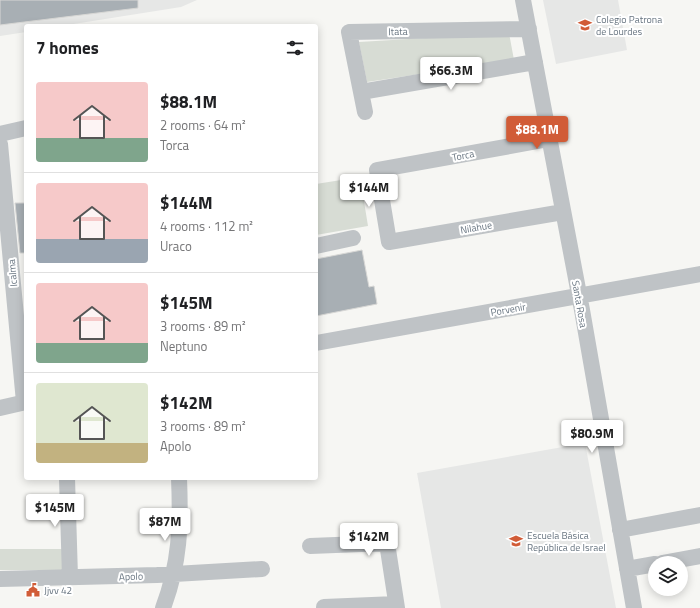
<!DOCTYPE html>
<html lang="en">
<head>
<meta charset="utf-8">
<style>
  :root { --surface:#fff; --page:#f2f2f2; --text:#202124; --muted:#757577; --line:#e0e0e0; --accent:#d15c37 }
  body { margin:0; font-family:"Titillium Web",sans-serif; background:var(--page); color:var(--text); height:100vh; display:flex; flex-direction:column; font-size:15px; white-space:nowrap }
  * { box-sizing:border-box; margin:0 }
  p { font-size:13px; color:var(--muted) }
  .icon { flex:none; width:22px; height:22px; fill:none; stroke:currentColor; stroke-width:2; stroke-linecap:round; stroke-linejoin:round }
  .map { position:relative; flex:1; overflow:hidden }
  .side { position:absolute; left:24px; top:24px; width:294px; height:456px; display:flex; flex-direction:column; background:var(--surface); border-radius:4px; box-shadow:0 2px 10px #0003 }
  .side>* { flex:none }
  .buttons { position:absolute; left:648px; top:556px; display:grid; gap:8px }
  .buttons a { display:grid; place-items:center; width:40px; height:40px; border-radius:50%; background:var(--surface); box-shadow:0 2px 10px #0003; font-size:20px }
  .price { position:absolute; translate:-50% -34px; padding:0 9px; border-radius:4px; background:#fff; color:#222; font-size:13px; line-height:26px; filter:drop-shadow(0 1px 2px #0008) }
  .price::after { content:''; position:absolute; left:50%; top:24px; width:12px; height:9px; margin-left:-6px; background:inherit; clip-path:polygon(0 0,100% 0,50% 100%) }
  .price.on { background:var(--accent); color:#fff }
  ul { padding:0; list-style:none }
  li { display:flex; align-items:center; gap:12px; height:100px; padding:0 12px }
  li+li { border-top:1px solid var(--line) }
  li span { display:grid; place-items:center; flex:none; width:112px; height:80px; border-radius:4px; color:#555 }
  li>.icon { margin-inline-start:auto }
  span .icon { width:48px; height:48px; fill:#fffc; stroke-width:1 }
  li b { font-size:17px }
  h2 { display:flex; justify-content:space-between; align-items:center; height:48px; padding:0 12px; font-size:17px }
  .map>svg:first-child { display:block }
  .built { fill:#e6e7e6 }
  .green { fill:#d7dcd4 }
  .building { fill:#a8afb4; stroke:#d7d7d5 }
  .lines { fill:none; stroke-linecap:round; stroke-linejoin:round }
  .minor { stroke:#bfc3c6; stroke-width:16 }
  .labels { text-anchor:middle; stroke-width:4; stroke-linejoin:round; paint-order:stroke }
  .poi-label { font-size:10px; fill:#687581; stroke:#fff; text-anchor:start }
  .street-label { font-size:10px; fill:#687581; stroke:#fff }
</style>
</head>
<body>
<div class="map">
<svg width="700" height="608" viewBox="0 0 700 608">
  <rect width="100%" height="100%" fill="#f6f6f3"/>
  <path class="built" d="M0 0H197L181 7 61 26H26V32L0 36Z
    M543 0H618L627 50 556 64Z
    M585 443 616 608H441L417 473Z"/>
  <path class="green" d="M509 33 514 60 367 82 359 42Z
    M360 177 368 226 316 235V184Z
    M0 549H62V570H0Z"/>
  <path class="building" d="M0 0H138V8L0 25Z
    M15 203H26V253H20Z
    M362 250 369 287 374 286 377 304 316 316V259Z"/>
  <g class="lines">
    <path class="minor" d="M523 0 582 310 634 608
      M361 92 535 62
      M365 112 349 32 529 29
      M0 134 26 128
      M549 139 377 170 389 242 563 212
      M0 144 24 402
      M316 246 353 238
      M316 343 700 274
      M0 408 26 402
      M67 478 70 577
      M620 530 700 515
      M310 546 387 543 397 608
      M662 563 700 556
      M627 569 655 564
      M0 579 157 575 262 569
      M324 607 396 604
      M163 608C180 563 181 525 179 478"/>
  </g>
  <defs>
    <g id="school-bare" transform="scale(1.08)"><path d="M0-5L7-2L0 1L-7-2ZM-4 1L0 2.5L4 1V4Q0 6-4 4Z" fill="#d15c37" stroke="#fff" stroke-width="2.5" paint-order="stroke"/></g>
    <g id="civic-bare" transform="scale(1.08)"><path d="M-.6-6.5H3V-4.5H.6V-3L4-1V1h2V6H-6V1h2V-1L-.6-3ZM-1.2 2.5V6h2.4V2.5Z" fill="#d15c37" stroke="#fff" stroke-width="2.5" paint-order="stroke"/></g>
  </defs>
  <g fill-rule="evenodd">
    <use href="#school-bare" x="585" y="25"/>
    <use href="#school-bare" x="516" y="541"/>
    <use href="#civic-bare" x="33" y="590"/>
  </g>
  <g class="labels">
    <g class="poi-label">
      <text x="596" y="23">Colegio Patrona<tspan x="596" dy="12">de Lourdes</tspan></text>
      <text x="527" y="539">Escuela Básica<tspan x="527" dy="12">República de Israel</tspan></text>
      <text x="44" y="594">Jjvv 42</text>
    </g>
    <g class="street-label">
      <text transform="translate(398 31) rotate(-1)" y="4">Itata</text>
      <text transform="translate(463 155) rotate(-10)" y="4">Torca</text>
      <text transform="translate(476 227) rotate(-10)" y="4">Nilahue</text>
      <text transform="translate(12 273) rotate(-95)" y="4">Icalma</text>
      <text transform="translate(580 304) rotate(80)" y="4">Santa Rosa</text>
      <text transform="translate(508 309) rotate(-10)" y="4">Porvenir</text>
      <text transform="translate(131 576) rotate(-2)" y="4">Apolo</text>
    </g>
  </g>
</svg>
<div class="buttons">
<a><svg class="icon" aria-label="layers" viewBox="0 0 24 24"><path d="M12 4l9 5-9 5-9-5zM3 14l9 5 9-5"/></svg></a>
</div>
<b class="price" style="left:451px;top:91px">$66.3M</b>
<b class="price on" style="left:537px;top:150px">$88.1M</b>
<b class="price" style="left:369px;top:208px">$144M</b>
<b class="price" style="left:592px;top:454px">$80.9M</b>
<b class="price" style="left:55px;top:528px">$145M</b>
<b class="price" style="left:165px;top:542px">$87M</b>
<b class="price" style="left:369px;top:557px">$142M</b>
<section class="side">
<h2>7 homes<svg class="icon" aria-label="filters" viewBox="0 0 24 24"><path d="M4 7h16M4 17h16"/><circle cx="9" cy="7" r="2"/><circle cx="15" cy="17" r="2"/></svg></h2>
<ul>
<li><span style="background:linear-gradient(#f6c9c9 70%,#7fa58c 0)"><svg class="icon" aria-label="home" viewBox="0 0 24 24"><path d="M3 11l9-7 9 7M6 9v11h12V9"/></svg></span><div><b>$88.1M</b><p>2 rooms · 64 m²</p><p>Torca</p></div></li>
<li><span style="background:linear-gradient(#f6c9c9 70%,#9aa5b1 0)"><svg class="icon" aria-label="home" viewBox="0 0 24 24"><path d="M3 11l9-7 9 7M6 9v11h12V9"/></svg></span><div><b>$144M</b><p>4 rooms · 112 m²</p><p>Uraco</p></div></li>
<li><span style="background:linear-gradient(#f6c9c9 75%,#7fa58c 0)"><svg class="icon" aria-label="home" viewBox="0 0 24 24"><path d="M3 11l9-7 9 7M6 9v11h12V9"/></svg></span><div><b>$145M</b><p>3 rooms · 89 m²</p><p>Neptuno</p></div></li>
<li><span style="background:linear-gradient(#dfe7d0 75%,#c2b280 0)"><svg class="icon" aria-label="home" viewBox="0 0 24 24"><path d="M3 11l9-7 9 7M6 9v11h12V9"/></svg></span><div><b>$142M</b><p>3 rooms · 89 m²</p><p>Apolo</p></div></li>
</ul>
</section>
</div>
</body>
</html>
